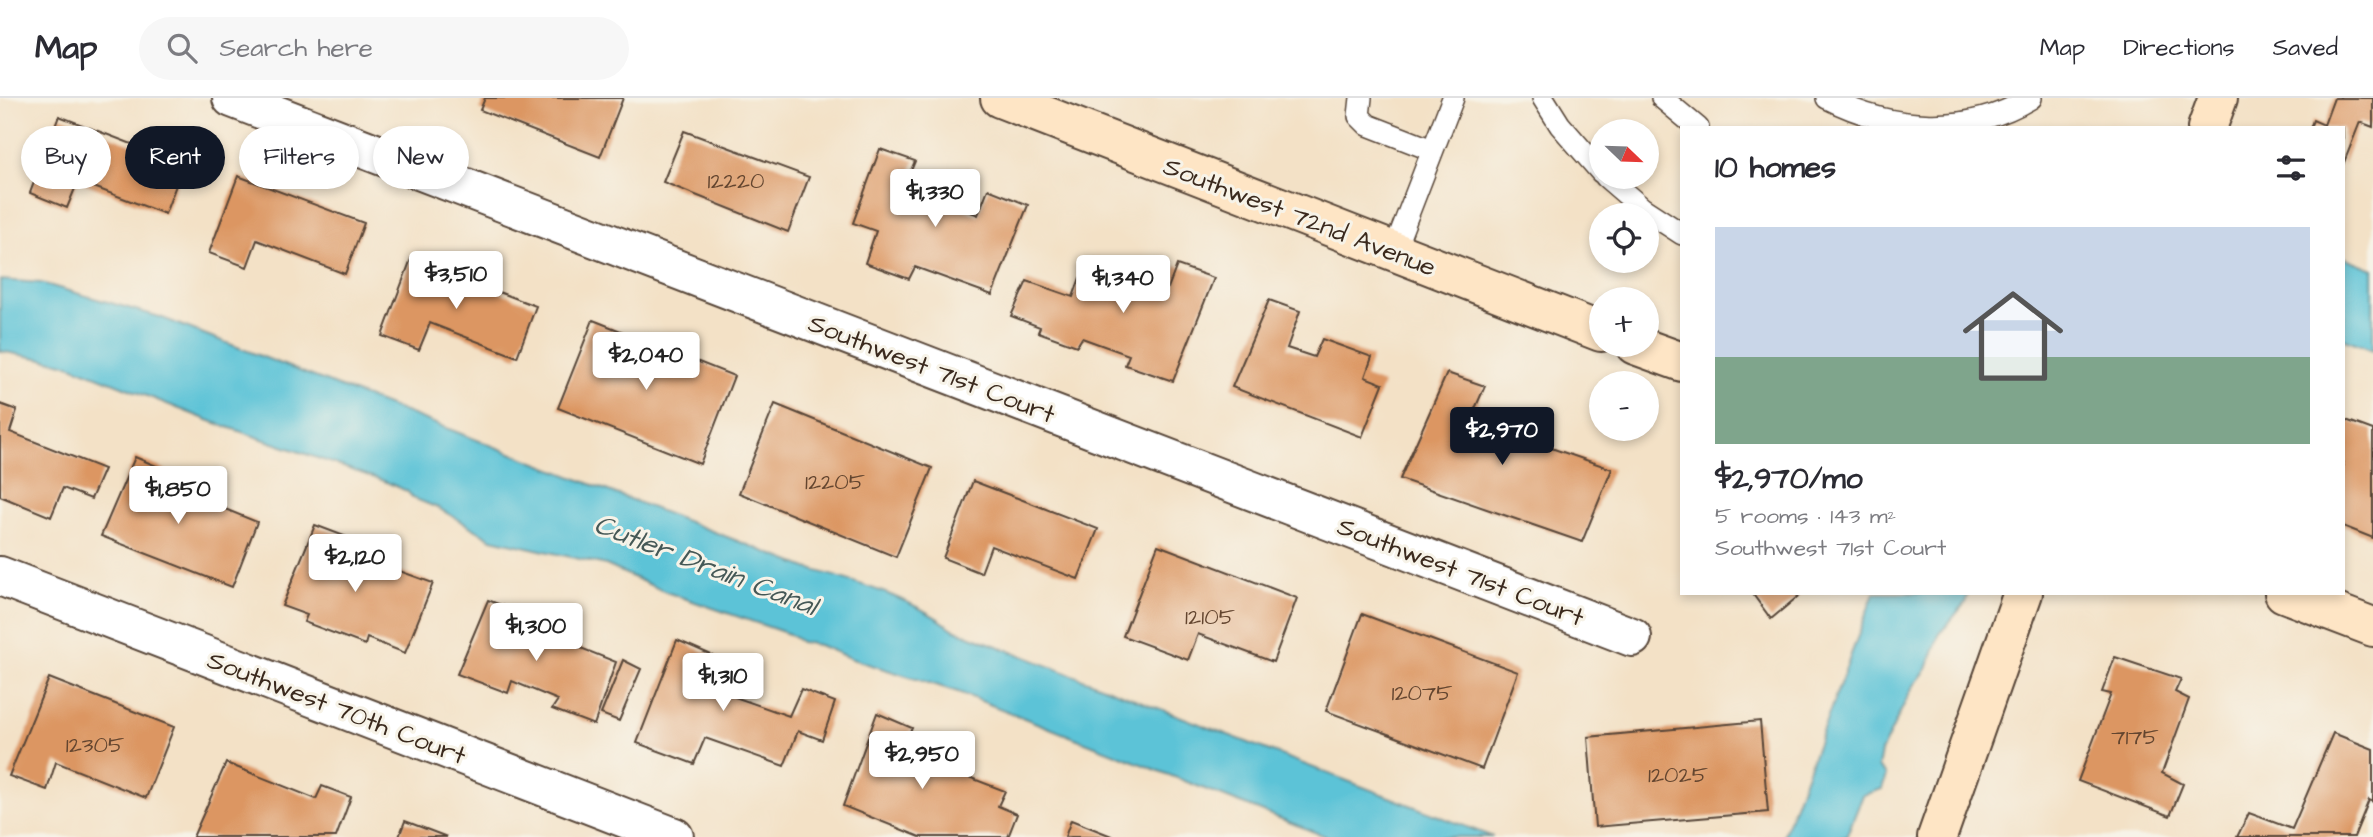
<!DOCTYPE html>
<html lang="en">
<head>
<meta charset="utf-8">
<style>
  :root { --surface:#fff; --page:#f7f7f7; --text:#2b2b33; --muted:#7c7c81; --line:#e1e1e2; --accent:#111827 }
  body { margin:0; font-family:"Architects Daughter",sans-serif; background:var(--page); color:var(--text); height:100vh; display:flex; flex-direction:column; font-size:26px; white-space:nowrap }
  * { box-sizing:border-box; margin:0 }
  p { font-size:23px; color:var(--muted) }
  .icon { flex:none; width:38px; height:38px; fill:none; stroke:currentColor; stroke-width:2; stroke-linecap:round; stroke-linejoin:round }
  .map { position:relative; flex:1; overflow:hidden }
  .details { position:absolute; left:1680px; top:28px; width:665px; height:469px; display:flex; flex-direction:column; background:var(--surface); border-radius:0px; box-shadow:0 4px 10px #0003 }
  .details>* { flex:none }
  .hud { position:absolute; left:21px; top:28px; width:665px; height:63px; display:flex; gap:14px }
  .needle { width:46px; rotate:113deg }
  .fabs { position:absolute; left:1589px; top:21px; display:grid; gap:14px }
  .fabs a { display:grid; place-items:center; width:70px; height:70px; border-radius:50%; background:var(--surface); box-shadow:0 4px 10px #0003; font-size:35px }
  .price { position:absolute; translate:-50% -60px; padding:0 16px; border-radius:7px; background:#fff; color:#222; font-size:23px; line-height:46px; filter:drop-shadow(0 2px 4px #0008) }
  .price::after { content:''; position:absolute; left:50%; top:42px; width:21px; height:16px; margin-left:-10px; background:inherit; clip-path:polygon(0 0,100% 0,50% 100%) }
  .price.selected { background:var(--accent); color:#fff }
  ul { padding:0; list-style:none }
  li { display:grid; align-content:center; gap:14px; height:371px; padding:0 35px }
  li span { display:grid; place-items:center; height:217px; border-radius:0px; color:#555 }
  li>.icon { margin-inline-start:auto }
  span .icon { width:126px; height:126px; fill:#fffc; stroke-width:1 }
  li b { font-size:30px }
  h2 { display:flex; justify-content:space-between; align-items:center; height:84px; padding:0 35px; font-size:30px }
  .tag { padding:0 24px; border-radius:32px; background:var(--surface); box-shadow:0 4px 10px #0003; font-size:24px; line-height:63px }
  .tag.selected { background:var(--accent); color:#fff }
  header { display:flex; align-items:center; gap:42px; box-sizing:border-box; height:98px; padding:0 35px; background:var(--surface); border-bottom:2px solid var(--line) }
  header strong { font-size:33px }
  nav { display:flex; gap:38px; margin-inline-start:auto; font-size:24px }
  .search { width:490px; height:63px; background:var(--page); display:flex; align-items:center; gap:18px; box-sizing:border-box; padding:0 24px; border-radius:38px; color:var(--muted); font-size:26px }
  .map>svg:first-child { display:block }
  .water { fill:#5bc3d7; stroke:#4b767a; stroke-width:2 }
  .building { fill:#dc9662 }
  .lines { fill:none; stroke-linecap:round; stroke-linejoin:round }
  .lane-casing { stroke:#574537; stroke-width:24 }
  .street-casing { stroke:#574537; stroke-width:42 }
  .secondary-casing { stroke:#574537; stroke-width:42 }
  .lane { stroke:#fff; stroke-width:21 }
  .street { stroke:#fff; stroke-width:38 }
  .secondary { stroke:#fee5c5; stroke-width:38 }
  .labels { text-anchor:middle; stroke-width:6; stroke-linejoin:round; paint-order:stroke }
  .number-label { font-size:23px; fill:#63452f }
  .street-label { font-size:26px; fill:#3b2a1e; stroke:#f7f3e8 }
  .water-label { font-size:28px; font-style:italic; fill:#455856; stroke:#f7f3e8 }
</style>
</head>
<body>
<header>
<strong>Map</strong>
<div class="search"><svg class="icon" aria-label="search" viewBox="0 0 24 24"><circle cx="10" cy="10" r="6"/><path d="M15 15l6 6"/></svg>Search here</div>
<nav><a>Map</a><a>Directions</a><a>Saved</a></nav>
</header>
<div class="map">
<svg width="2373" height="739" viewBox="0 0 2373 739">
  <rect width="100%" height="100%" fill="#f7f3e8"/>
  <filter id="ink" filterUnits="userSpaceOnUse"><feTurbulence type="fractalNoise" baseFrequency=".0143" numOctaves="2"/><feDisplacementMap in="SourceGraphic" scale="14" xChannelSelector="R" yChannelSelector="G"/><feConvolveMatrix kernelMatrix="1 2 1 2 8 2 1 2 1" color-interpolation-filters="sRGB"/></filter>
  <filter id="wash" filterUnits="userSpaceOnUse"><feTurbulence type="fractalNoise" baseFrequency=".00686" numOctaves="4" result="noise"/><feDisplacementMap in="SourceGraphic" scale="28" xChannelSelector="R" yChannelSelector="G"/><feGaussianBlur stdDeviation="1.57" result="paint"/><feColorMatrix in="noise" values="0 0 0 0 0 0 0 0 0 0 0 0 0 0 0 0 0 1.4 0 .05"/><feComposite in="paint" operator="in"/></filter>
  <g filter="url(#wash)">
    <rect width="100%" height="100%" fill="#f3e1c6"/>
    <path class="water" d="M2343 159 2373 171V252L2343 240Z
      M0 182 41 185 160 219 807 470C858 485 910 499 953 531L1493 739H1327L958 594 852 561 819 547 801 544 789 536 666 494 606 467 492 441 438 410 413 400 407 393 384 383 210 323 64 265 0 253Z
      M1874 495H1968L1965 505 1939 537 1927 571 1912 590 1881 654 1878 669 1886 677 1882 691 1863 697 1846 739H1783Z"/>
    <g id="blocks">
      <path class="building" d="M485 0H623L600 59 480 12Z
        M2334 0H2373V29L2360 24 2343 67V30H2310L2313 22 2324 27Z
        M59 18 184 66 165 116 78 83 67 110 30 95Z
        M684 33 809 79 788 134 663 84Z
        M880 51 915 63 905 87 978 117 988 91 1028 107 992 197 915 169 909 181 865 165 876 133 853 125Z
        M238 78 364 125 345 176 257 142 247 169 209 155Z
        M1096 160 1168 190 1177 167 1214 180 1173 283 1125 267 1129 257 1082 240 1077 248 1038 234 1040 229 1011 218 1027 183 1073 199 1080 180 1087 184Z
        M411 161 536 208 517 259 430 225 419 252 382 238Z
        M1269 202 1300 213 1287 250 1314 259 1322 241 1372 259 1365 279 1383 286 1362 339 1232 289Z
        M593 222 734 278 700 366 558 310Z
        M1447 275 1485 288 1470 322 1612 371 1582 444 1400 381Z
        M0 306 17 312 10 334 104 371 91 401 63 390 51 419 0 398Z
        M775 306 932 370 896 459 739 395Z
        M2343 321 2373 332V440L2343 428Z
        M135 359 166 372 161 385 257 424 232 489 101 438Z
        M973 383 1098 431 1078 481 991 448 981 475 943 460Z
        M315 427 347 439 341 452 433 485 405 555 367 540 365 547 304 524 307 517 282 508Z
        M1158 447 1297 500 1273 564 1198 536 1188 562 1123 538Z
        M1752 495H1802L1771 521Z
        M488 502 526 517 523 527 616 564 594 627 552 611 558 602 512 583 508 595 457 576Z
        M1362 516 1518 574 1482 671 1326 613Z
        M677 542 737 568 726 596 789 618 801 591 835 604 822 642 798 633 784 668 705 640 694 666 637 645Z
        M2115 559 2181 581 2175 594 2189 601 2162 675 2183 686 2170 718 2078 683 2111 596 2102 594Z
        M623 562 641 571 619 623 601 616Z
        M49 580 174 629 146 700 56 664 47 692 9 678Z
        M877 615 912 630 901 653 1005 693 998 708 1017 716 1008 739H920L843 708Z
        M1760 623 1768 714 1595 729 1588 639Z
        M2333 635 2373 651V704L2369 702 2354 739H2237L2249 715 2292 731Z
        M226 665 316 701 322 688 351 699 336 739H193Z
        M1071 722 1114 739H1065Z
        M405 723 447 739H399Z"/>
    </g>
  </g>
  <g filter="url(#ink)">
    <use href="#blocks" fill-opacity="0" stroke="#574537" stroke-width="2"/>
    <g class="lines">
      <g class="lane-casing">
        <path id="lane" d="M1361 0 1359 18 1368 27 1432 52
          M1543 0 1560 27 1601 74
          M1662 0 1698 30
          M1827 0C1891 33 1968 38 2031 0
          M1606 79 1642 110 1682 136
          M1393 155 1453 0"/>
      </g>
      <g class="street-casing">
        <path id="street" d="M232 0 1632 539
          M0 478 674 739"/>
      </g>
      <g class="secondary-casing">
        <path id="secondary" d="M1000 0 1601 234
          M2207 30 2218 0
          M1635 247 1682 264
          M2284 495 2373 529
          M1937 739 2023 495"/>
      </g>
      <use href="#lane" class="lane"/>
      <use href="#street" class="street"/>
      <use href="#secondary" class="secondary"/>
    </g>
  </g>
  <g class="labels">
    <g class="number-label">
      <text x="736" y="90">12220</text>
      <text x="835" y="391">12205</text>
      <text x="1210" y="526">12105</text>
      <text x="1422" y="602">12075</text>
      <text x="2135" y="646">7175</text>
      <text x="95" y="654">12305</text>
      <text x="1678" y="684">12025</text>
    </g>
    <g class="street-label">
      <text transform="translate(1300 118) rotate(21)" y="9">Southwest 72nd Avenue</text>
      <text transform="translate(932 270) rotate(21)" y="9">Southwest 71st Court</text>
      <text transform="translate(1461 473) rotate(21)" y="9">Southwest 71st Court</text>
      <text transform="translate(337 609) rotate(21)" y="9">Southwest 70th Court</text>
    </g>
    <g class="water-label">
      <text transform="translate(706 466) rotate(21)" y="10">Cutler Drain Canal</text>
    </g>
  </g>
</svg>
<div class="fabs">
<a><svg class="needle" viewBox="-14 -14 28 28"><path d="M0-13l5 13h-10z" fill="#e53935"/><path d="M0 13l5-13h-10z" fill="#7c7c81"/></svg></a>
<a><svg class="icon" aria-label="locate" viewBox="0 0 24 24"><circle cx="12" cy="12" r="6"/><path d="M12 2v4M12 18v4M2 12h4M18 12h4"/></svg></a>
<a>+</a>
<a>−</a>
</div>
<b class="price" style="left:935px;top:131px">$1,330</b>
<b class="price" style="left:456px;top:213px">$3,510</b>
<b class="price" style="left:1123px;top:217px">$1,340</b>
<b class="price" style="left:646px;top:294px">$2,040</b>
<b class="price selected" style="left:1502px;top:369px">$2,970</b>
<b class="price" style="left:178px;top:428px">$1,850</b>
<b class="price" style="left:355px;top:496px">$2,120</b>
<b class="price" style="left:536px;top:565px">$1,300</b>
<b class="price" style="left:723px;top:615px">$1,310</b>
<b class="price" style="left:922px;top:693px">$2,950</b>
<div class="hud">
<a class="tag">Buy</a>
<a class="tag selected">Rent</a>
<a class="tag">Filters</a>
<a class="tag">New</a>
</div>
<section class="details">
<h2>10 homes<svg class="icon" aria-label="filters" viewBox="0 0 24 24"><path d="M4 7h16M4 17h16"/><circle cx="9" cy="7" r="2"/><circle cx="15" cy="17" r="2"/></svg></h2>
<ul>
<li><span style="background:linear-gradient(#c9d6e8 60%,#7fa58c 0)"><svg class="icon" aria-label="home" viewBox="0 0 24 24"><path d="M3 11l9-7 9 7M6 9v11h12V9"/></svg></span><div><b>$2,970/mo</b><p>5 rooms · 143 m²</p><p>Southwest 71st Court</p></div></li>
</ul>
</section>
</div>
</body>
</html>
